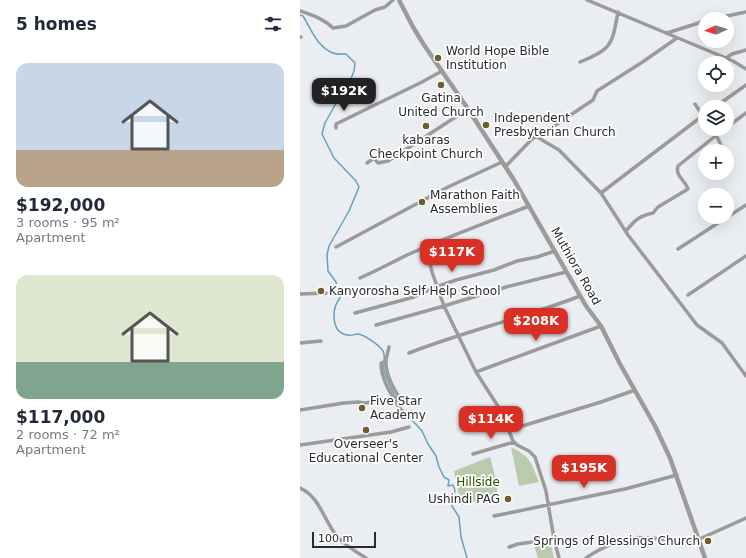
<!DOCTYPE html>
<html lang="en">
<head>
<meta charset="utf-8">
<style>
  :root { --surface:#fff; --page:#f2f2f3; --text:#1f2937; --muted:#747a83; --accent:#d93025 }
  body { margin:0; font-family:"DejaVu Sans",sans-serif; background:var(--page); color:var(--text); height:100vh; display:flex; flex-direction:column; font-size:15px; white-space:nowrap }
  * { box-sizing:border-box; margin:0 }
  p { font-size:13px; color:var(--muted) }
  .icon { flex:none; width:22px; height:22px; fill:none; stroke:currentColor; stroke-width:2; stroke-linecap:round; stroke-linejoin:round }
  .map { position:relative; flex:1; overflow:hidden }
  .side { display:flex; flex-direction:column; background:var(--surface); width:300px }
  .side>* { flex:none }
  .needle { width:26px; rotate:266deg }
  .tools { position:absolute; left:398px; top:12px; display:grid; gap:8px }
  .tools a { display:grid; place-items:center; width:36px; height:36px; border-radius:50%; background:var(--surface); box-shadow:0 4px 16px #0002; font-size:20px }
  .scale { position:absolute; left:12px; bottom:10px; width:64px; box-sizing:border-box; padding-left:4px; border:2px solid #2a2b2d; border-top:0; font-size:11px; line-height:14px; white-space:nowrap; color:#2a2b2d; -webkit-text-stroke:3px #fff; paint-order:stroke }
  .price { position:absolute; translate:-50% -34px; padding:0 9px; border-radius:8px; background:var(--accent); color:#fff; font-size:13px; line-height:26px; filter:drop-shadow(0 1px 2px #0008) }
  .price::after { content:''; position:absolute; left:50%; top:24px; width:12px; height:9px; margin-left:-6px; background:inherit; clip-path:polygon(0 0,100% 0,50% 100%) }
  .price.active { background:#222; color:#fff }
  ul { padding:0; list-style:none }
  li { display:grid; align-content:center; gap:8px; height:212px; padding:0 16px }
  li span { display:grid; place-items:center; height:124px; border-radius:12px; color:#555 }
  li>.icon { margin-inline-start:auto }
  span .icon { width:72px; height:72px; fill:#fffc; stroke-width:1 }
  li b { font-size:17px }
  h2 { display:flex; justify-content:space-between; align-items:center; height:48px; padding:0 16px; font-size:17px }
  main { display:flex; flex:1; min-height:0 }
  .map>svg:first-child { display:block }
  .green { fill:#b8cbac }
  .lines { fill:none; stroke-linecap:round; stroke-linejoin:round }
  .stream { stroke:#67a1bd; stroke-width:1.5 }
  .minor { stroke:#9d9b9a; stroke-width:3.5 }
  .tertiary { stroke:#9d9b9a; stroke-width:4.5 }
  .poi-dot { fill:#6e5d2b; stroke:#fff; stroke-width:1.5 }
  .labels { text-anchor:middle; stroke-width:3.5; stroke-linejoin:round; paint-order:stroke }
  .poi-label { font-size:12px; fill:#2a2b2d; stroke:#fff; text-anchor:start }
  .street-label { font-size:12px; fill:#2a2b2d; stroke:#fff }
  .park-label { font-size:12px; fill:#2a4c03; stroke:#fff }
</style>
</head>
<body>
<main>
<section class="side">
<h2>5 homes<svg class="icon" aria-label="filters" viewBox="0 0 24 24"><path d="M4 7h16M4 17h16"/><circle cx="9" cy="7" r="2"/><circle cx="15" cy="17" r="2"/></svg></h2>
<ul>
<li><span style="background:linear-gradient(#c9d6e8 70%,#b9a48a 0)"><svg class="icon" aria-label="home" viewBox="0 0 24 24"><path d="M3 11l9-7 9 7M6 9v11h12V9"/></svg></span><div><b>$192,000</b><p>3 rooms · 95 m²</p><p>Apartment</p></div></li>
<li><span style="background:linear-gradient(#dfe7d0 70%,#7fa58c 0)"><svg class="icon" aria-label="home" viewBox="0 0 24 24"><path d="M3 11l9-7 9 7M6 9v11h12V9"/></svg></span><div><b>$117,000</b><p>2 rooms · 72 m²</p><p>Apartment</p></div></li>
</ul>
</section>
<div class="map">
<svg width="446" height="558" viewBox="0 0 446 558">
  <rect width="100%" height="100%" fill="#eaedf1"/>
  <path class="green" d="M211 447C231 457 231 462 239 482L219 486Z
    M190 457 197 484V496L161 505 154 471Z
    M250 541 254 558H238L234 545Z"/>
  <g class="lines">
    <path class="stream" d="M0 15 3 16C11 29 17 47 33 53 37 55 42 54 46 54L55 63 54 71 46 92 39 98 25 123 22 134 34 158 56 181 59 187 49 211 29 246 27 255 28 271 36 282 40 298C36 303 34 307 34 315 34 324 37 334 48 335 51 336 55 334 58 334 65 335 79 345 83 351 86 356 83 364 84 370 87 381 93 393 99 404
      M100 407 122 431 128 444 136 456 139 467 144 477 149 480 148 486 153 485 155 490 152 506 159 517 161 537 167 558"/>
    <path class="minor" d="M287 0 433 61 446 69
      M0 11C12 15 24 19 33 28L46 26 75 10 85 7 93 0
      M413 19 446 12
      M367 33 405 21
      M0 37H1
      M426 58 432 54 446 50
      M280 62C312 49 312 45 318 12
      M395 104 403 116
      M415 107 446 85
      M427 127 446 113
      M36 128V124L122 82 142 71
      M416 135 424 151
      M237 137 259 150 301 193 328 235 397 325 422 343 446 376
      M427 159 429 164
      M67 163 74 158 78 163 88 161 168 109
      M205 167 233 138 239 136 293 100 297 91 341 63 377 38
      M301 193 405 114
      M326 231C335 220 339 216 353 213L358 207 388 189C385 180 375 176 378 166L424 129
      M36 247 148 187 202 162
      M126 247 132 272 144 306 176 372 201 411 213 441 217 445 229 451 235 457 246 491 254 539 259 558
      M378 249 446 205
      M60 278C76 271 91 263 107 255 147 237 188 222 229 206
      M0 294 26 293
      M388 295 446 256
      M55 313 114 297 133 288 156 280 194 270 217 261 237 257 255 251
      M76 325 144 306 206 287 266 272
      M0 343 21 341
      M89 347C88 351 87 355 86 360 85 373 94 391 102 401
      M109 353C165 331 224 318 280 296
      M86 361 81 363C81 382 95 400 104 416
      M176 372 301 326
      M0 410 44 403 58 402 65 403 99 397
      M209 430 301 402 335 390
      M0 445 91 432 109 427
      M173 454 214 442
      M0 488C19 496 24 520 36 535 44 545 55 551 66 558
      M194 516 325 489 377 475
      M209 547 218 544 254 539
      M286 558C305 545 328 536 351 538 366 539 381 544 395 541L446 518"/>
    <path class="tertiary" d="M99 0 113 27 124 45 168 109 214 180 286 306 301 326 320 364 355 426 370 458 405 558"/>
  </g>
  <g class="poi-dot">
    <circle cx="138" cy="58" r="4"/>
    <circle cx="141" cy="85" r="4"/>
    <circle cx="186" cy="125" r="4"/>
    <circle cx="126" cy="126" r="4"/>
    <circle cx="122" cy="202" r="4"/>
    <circle cx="21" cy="291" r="4"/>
    <circle cx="62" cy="408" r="4"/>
    <circle cx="66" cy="430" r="4"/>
    <circle cx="208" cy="499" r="4"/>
    <circle cx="408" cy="541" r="4"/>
  </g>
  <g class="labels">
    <g class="poi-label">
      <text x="146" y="55">World Hope Bible<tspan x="146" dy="14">Institution</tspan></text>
      <text x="141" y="102" text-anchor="middle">Gatina<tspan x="141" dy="14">United Church</tspan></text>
      <text x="194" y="122">Independent<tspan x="194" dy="14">Presbyterian Church</tspan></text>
      <text x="126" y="144" text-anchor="middle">kabaras<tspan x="126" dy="14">Checkpoint Church</tspan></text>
      <text x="130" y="199">Marathon Faith<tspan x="130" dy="14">Assemblies</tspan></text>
      <text x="29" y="295">Kanyorosha Self Help School</text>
      <text x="70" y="405">Five Star<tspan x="70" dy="14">Academy</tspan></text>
      <text x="66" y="448" text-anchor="middle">Overseer's<tspan x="66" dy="14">Educational Center</tspan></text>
      <text x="200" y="503" text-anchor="end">Ushindi PAG</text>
      <text x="400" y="545" text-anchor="end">Springs of Blessings Church</text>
    </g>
    <g class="street-label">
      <text transform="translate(276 266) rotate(60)" y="4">Muthiora Road</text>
    </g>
    <g class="park-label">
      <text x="178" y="486">Hillside</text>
    </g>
  </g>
</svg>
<div class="tools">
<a><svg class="needle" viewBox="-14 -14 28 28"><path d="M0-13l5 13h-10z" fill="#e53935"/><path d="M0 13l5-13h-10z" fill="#747a83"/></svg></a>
<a><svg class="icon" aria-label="locate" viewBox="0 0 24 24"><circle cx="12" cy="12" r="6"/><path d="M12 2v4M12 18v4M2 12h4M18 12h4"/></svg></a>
<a><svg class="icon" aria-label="layers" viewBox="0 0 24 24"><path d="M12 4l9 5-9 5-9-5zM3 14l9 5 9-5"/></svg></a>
<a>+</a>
<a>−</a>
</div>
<div class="scale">100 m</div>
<b class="price active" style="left:44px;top:112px">$192K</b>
<b class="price" style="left:152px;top:273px">$117K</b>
<b class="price" style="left:236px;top:342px">$208K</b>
<b class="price" style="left:191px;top:440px">$114K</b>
<b class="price" style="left:284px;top:489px">$195K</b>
</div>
</main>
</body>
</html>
